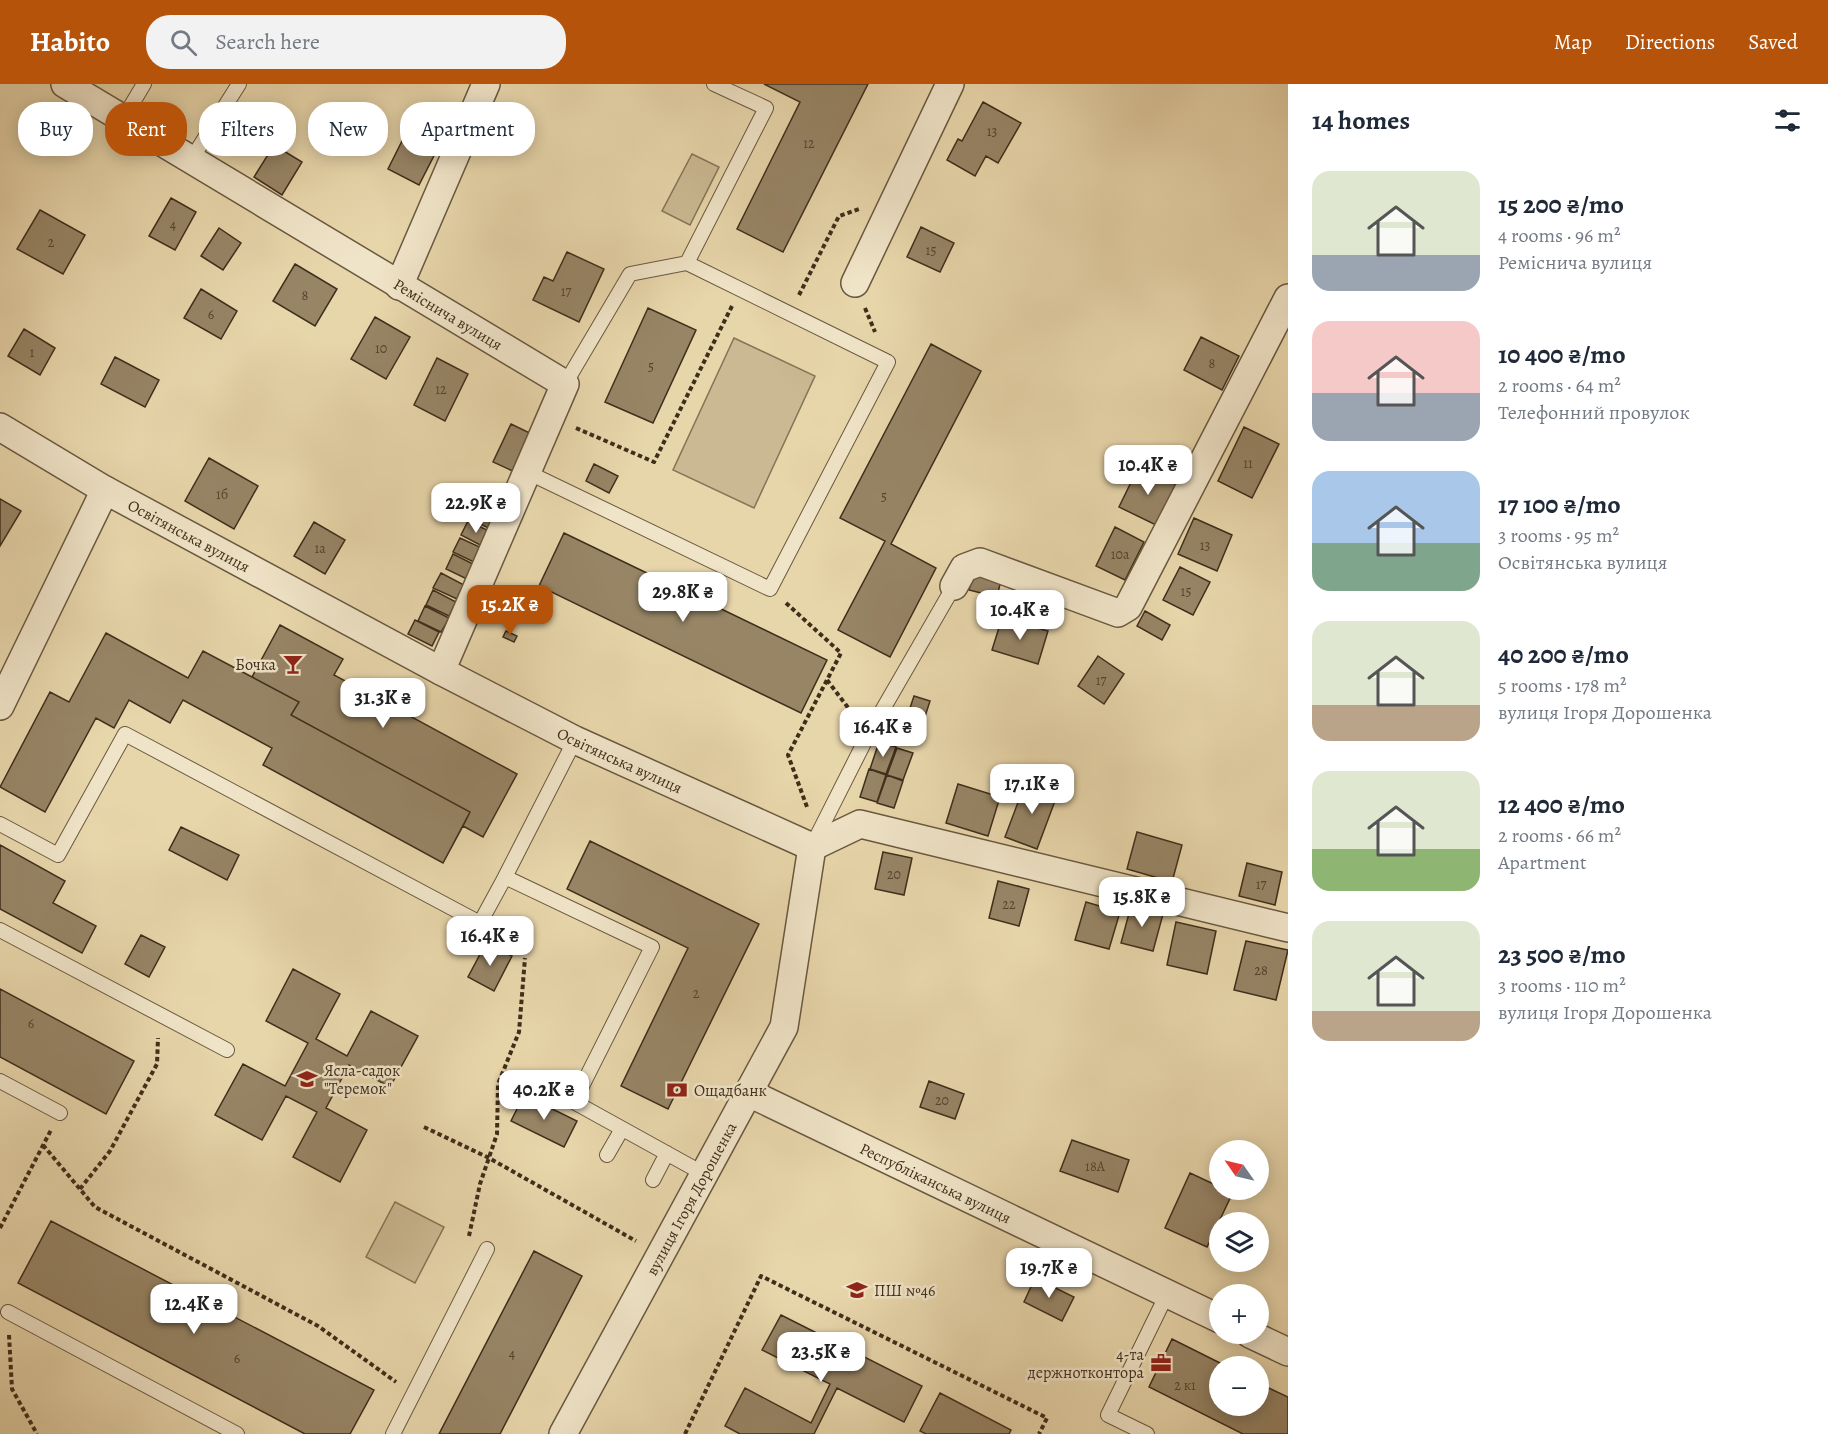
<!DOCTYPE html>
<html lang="en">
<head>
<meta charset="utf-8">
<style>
  :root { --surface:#fff; --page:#f2f2f3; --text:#1f2937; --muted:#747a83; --accent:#b45309 }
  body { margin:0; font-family:Alegreya,serif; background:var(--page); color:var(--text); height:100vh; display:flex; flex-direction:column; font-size:22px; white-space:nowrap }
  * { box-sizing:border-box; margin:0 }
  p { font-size:20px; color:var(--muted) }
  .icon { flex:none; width:33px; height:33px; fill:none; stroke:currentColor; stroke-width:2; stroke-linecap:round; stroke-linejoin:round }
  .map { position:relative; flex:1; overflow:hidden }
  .drawer { display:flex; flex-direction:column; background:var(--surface); width:540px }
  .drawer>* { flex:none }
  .hud { position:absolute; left:18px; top:18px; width:570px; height:54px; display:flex; gap:12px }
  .needle { width:39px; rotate:304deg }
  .fabs { position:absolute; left:1209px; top:1056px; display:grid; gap:12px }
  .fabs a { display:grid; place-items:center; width:60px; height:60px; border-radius:50%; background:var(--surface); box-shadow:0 3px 15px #0003; font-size:30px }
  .price { position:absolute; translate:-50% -51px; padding:0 14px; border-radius:12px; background:#fff; color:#222; font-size:20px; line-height:39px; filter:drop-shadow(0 2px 3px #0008) }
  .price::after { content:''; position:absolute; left:50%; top:36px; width:18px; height:14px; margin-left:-9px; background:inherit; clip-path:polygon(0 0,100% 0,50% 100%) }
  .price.current { background:var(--accent); color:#fff }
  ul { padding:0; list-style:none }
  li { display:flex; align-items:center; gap:18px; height:150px; padding:0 24px }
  li span { display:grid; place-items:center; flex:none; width:168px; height:120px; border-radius:18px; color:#555 }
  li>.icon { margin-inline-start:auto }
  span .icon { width:72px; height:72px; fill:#fffc; stroke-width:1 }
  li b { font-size:26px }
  h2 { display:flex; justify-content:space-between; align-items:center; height:72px; padding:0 24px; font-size:26px }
  .pill { padding:0 21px; border-radius:24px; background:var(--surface); box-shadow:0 3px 15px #0003; font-size:21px; line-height:54px }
  .pill.current { background:var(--accent); color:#fff }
  header { display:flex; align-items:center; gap:36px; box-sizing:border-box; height:84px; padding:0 30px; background:var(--accent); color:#fff }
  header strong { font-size:28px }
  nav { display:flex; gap:33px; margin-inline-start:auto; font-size:21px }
  .search { width:420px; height:54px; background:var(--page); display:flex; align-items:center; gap:15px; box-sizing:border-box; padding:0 21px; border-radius:24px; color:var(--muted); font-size:22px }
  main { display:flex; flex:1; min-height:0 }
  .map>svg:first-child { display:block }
  .green { fill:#cbb993; stroke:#857457; stroke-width:1.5 }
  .building { fill:#978566; stroke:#3f2e1b; stroke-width:1.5 }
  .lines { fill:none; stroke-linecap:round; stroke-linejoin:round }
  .lane-casing { stroke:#69583f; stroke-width:16 }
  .street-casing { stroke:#69583f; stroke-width:30 }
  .path { stroke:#3f2e1b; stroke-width:4; stroke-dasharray:4.5 3; stroke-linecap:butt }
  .lane { stroke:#f0e4c8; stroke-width:14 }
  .street { stroke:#f0e4c8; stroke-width:27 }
  .labels { text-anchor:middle; stroke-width:5; stroke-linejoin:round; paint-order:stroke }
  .number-label { font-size:14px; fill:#55442e }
  .street-label { font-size:16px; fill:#3f2e1b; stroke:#f0e4c8 }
  .poi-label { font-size:16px; fill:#3f2e1b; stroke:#f0e4c8; text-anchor:start }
</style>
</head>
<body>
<header>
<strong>Habito</strong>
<div class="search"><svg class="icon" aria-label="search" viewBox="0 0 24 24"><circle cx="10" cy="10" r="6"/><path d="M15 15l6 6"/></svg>Search here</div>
<nav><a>Map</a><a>Directions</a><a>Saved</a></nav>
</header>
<main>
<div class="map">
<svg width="1288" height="1350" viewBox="0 0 1288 1350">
  <rect width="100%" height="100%" fill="#e8d6ab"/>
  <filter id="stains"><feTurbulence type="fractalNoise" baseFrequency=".00333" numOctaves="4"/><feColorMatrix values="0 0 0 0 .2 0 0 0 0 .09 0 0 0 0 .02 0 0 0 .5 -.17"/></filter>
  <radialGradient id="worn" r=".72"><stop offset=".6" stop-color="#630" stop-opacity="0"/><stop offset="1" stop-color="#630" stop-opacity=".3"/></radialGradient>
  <path class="green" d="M692 70 719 83 690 141 662 127Z
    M734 254 815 292 754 424 673 386Z
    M395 1118 444 1143 415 1199 366 1173Z"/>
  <path class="building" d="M764 0H868L783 168 737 145 800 18Z
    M983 18 1021 39 998 79 986 72 975 92 947 76 958 55 962 57Z
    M411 39 442 56 419 101 388 85Z
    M274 61 302 78 282 111 254 93Z
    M171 114 196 128 175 166 149 152Z
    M40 126 85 151 63 190 17 165Z
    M921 143 954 159 940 188 907 173Z
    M219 144 241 159 223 186 201 172Z
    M567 168 604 185 579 238 533 216 544 193 553 197Z
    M295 180 337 205 315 242 273 217Z
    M201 205 237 227 221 255 184 234Z
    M648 224 696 246 653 339 605 318Z
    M375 233 410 253 386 295 351 275Z
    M24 245 55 264 40 291 8 272Z
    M1201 253 1239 272 1222 306 1184 286Z
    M931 260 981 287 891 460 936 484 890 573 838 546 885 457 840 434Z
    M115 273 159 296 145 323 101 300Z
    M437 274 468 290 445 337 414 321Z
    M511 340 536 352 517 389 493 378Z
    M1244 343 1279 360 1252 414 1218 397Z
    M209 374 258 402 234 445 185 417Z
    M594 380 618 392 609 409 586 397Z
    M1139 382 1177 401 1158 442 1119 423Z
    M484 403 508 415 501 429 477 418Z
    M0 415 21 427 0 462Z
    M476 420 500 432 493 446 469 435Z
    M1194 434 1232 451 1217 487 1178 470Z
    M468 437 491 448 484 463 461 451Z
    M314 438 345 456 325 490 294 472Z
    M1115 443 1144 458 1125 496 1096 482Z
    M564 449 827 576 801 629 539 502Z
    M460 454 484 465 476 479 453 468Z
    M453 470 477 482 469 496 446 485Z
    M1180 483 1210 498 1193 531 1163 516Z
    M441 489 464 501 457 515 433 504Z
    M973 489 1001 496 997 513 969 506Z
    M433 506 456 518 449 532 426 521Z
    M425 522 449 534 441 548 418 537Z
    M1145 527 1170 541 1162 556 1137 542Z
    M1002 534 1048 547 1038 580 992 566Z
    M415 536 439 548 432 562 408 550Z
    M280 541 343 575 334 591 517 690 483 753 463 742 470 728 291 631 299 618 252 593Z
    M280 541 343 575 334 591 517 690 483 753 463 742 443 779 263 681 272 664 183 616 170 639 129 616 114 644 96 634 45 728 0 703 50 608 69 618 106 549 188 594 203 567 252 593Z
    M506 547 517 552 514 558 503 553Z
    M106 549 188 594 203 567 299 618 291 631 470 728 443 779 263 681 272 664 183 616 170 639 129 616 114 644 96 634 45 728 0 703 50 608 69 618Z
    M1098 572 1124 590 1104 620 1078 602Z
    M914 612 930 617 921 645 905 639Z
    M879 658 896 663 886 690 870 685Z
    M897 664 913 669 903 696 887 691Z
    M869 685 886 691 877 718 860 713Z
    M887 691 903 697 894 724 877 719Z
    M1026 697 1058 709 1037 765 1005 753Z
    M958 700 1000 713 988 752 946 739Z
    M181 743 239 771 227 796 169 766Z
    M1137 748 1182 761 1172 798 1127 785Z
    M590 757 759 840 668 1025 621 1002 688 864 567 805Z
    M0 761 65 797 53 819 96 842 82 869 0 825Z
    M883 768 912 774 904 811 875 805Z
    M1247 779 1282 788 1275 821 1239 812Z
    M998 797 1029 805 1019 842 989 834Z
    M1086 818 1120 828 1109 865 1075 856Z
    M1131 822 1163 830 1153 867 1121 859Z
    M1176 838 1216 847 1207 890 1167 881Z
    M141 851 165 863 149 893 125 880Z
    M1246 857 1288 866 1276 916 1234 906Z
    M486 859 512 872 494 907 468 893Z
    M293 885 340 910 316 955 347 972 371 927 418 952 390 1003 349 981 326 1024 367 1046 340 1098 293 1073 317 1028 286 1012 262 1056 215 1031 243 980 285 1002 308 959 266 937Z
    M0 905 134 977 106 1030 0 973Z
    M929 997 964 1010 955 1035 920 1023Z
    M524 1011 577 1037 564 1063 511 1037Z
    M1072 1056 1129 1076 1118 1108 1060 1087Z
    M1190 1089 1220 1103V1106L1233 1108 1207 1163 1165 1144Z
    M51 1137 374 1306 350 1350H305L18 1199Z
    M534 1167 582 1192 500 1350H439Z
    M1035 1194 1074 1213 1062 1237 1024 1218Z
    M781 1231 922 1302 904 1338 837 1304 814 1350H740L725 1342 745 1304 811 1339 830 1300 762 1266Z
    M1172 1255 1226 1282H1220V1322H1258V1299L1288 1313V1350H1243L1149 1303Z
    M940 1309 1011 1346 1009 1350H926L920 1347Z"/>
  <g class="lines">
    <g class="lane-casing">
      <path id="lane" d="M123 35 144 0
        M191 76 239 0
        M687 179 766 24 714 0
        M527 388 770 505 888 278 687 179 630 190 565 300
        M575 656 505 793 652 863 574 1018 706 1091
        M0 740 58 771 125 650 480 839 505 793
        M814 758 868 651 954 502
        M0 846 227 966
        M0 997 60 1029
        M607 1071 622 1045
        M653 1096 667 1069
        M8 1228 237 1350
        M393 1350 487 1165
        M1147 1350 1108 1331 1167 1210"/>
    </g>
    <g class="street-casing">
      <g id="street">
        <path id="s1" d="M65 0 565 300 441 587"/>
        <path d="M855 199 950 0"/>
        <path d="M399 202 486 0"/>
        <path id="s2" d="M0 343 105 406 441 587 575 656 812 763"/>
        <path d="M954 502 964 484 980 478 1118 529 1128 523 1288 214"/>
        <path d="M0 622 105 406"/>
        <path d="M812 763 860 740 1288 844"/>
        <path id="s3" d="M749 1009 1220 1235"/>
        <path d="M1250 1250 1288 1268"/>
        <path id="s4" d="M563 1350 784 943 812 763"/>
      </g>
    </g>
    <path class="path" d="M799 211 839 132 859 125
      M865 224 875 248
      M576 344 654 378 732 222
      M786 519 841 569 788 671 807 723
      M827 596 856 634
      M424 1043 489 1074 636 1157
      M43 1061 95 1123 318 1242 396 1298
      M80 1105 110 1067 157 980 158 954
      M0 1144 51 1046
      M469 1152 480 1100 497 1050 498 1000 519 948 525 874
      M9 1251 12 1305 37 1350
      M685 1350 761 1192 1047 1334 1039 1350"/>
    <use href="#lane" class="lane"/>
    <use href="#street" class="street"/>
  </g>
  <defs>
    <g id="bar-bare" transform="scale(1.62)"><path d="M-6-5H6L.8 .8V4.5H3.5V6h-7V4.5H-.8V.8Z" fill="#8f2418" stroke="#f0e4c8" stroke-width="2.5" paint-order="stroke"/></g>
    <g id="school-bare" transform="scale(1.62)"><path d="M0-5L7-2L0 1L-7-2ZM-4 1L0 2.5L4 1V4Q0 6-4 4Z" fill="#8f2418" stroke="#f0e4c8" stroke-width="2.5" paint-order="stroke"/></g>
    <g id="bank-bare" transform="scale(1.62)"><path d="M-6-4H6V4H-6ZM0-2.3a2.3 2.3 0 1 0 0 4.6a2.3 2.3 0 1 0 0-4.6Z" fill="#8f2418" stroke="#f0e4c8" stroke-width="2.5" paint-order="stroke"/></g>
    <g id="office-bare" transform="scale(1.62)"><path d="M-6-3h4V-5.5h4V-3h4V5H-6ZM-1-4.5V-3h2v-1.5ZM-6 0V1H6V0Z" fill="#8f2418" stroke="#f0e4c8" stroke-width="2.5" paint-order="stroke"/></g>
  </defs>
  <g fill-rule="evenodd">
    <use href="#bar-bare" x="293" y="580"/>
    <use href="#school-bare" x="307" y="995"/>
    <use href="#bank-bare" x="677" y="1006"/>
    <use href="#school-bare" x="857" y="1206"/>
    <use href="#office-bare" x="1161" y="1279"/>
  </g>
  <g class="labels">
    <g class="number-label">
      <text x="992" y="52">13</text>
      <text x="809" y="64">12</text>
      <text x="173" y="145">4</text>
      <text x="51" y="163">2</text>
      <text x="931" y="171">15</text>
      <text x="566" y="212">17</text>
      <text x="305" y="216">8</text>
      <text x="211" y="235">6</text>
      <text x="381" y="269">10</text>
      <text x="32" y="273">1</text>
      <text x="1212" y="284">8</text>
      <text x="651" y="287">5</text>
      <text x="441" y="310">12</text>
      <text x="1248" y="384">11</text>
      <text x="222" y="415">1б</text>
      <text x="884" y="417">5</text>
      <text x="1205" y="466">13</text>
      <text x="320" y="469">1а</text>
      <text x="1120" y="475">10а</text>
      <text x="1186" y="512">15</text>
      <text x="1101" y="601">17</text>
      <text x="894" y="795">20</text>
      <text x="1261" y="805">17</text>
      <text x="1009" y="825">22</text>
      <text x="1261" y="891">28</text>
      <text x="696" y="914">2</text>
      <text x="31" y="944">6</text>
      <text x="942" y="1021">20</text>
      <text x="1095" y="1087">18А</text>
      <text x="512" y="1274">4</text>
      <text x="237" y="1279">6</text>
      <text x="1185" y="1306">2 к1</text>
    </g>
    <g class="street-label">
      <text dy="6" stroke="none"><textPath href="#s1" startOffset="447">Реміснича вулиця</textPath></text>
      <text dy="6" stroke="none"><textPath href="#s2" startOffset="218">Освітянська вулиця</textPath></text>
      <text dy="6" stroke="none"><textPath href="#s2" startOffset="704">Освітянська вулиця</textPath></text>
      <text dy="6" stroke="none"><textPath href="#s3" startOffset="207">Республіканська вулиця</textPath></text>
      <text dy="6" stroke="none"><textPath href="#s4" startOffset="268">вулиця Ігоря Дорошенка</textPath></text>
    </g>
    <g class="poi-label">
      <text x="276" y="586" text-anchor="end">Бочка</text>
      <text x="324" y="992">Ясла-садок<tspan x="324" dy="18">"Теремок"</tspan></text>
      <text x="694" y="1012">Ощадбанк</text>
      <text x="874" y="1212">ПШ №46</text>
      <text x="1144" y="1276" text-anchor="end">4-та<tspan x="1144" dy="18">держнотконтора</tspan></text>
    </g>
  </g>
  <rect width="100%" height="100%" filter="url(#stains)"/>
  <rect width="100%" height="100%" fill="url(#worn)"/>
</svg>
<div class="fabs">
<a><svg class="needle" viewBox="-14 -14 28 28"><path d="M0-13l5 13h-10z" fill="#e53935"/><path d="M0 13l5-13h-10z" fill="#747a83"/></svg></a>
<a><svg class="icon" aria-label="layers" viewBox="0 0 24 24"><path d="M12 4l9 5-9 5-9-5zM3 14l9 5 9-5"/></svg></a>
<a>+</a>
<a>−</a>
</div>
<b class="price" style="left:1148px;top:412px">10.4K ₴</b>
<b class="price" style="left:476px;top:450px">22.9K ₴</b>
<b class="price" style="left:683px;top:539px">29.8K ₴</b>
<b class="price current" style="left:510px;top:552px">15.2K ₴</b>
<b class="price" style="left:1020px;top:557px">10.4K ₴</b>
<b class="price" style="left:383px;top:645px">31.3K ₴</b>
<b class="price" style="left:883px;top:674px">16.4K ₴</b>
<b class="price" style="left:1032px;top:731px">17.1K ₴</b>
<b class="price" style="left:1142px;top:844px">15.8K ₴</b>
<b class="price" style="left:490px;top:883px">16.4K ₴</b>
<b class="price" style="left:544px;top:1037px">40.2K ₴</b>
<b class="price" style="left:1049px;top:1215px">19.7K ₴</b>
<b class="price" style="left:194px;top:1251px">12.4K ₴</b>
<b class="price" style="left:821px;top:1299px">23.5K ₴</b>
<div class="hud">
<a class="pill">Buy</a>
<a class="pill current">Rent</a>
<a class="pill">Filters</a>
<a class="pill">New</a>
<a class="pill">Apartment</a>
</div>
</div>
<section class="drawer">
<h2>14 homes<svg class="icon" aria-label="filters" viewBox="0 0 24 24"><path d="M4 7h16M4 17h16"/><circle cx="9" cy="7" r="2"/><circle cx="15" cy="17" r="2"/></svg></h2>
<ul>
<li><span style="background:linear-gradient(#dfe7d0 70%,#9aa5b1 0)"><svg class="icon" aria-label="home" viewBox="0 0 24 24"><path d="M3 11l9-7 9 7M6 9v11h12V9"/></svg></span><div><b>15 200 ₴/mo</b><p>4 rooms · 96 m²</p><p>Реміснича вулиця</p></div></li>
<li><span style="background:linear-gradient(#f6c9c9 60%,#9aa5b1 0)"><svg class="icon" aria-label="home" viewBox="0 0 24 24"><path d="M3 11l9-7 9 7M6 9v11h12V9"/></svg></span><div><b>10 400 ₴/mo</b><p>2 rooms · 64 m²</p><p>Телефонний провулок</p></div></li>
<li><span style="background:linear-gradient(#a9c7e8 60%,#7fa58c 0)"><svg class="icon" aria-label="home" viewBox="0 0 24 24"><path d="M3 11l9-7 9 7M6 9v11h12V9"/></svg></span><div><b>17 100 ₴/mo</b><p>3 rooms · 95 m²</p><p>Освітянська вулиця</p></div></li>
<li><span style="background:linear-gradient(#dfe7d0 70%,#b9a48a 0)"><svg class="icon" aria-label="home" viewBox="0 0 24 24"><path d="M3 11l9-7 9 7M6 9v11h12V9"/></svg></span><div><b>40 200 ₴/mo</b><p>5 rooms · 178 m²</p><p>вулиця Ігоря Дорошенка</p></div></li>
<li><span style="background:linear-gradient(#dfe7d0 65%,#8fb573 0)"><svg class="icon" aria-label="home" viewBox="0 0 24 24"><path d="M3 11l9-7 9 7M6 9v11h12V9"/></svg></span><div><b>12 400 ₴/mo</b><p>2 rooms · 66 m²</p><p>Apartment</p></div></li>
<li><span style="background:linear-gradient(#dfe7d0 75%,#b9a48a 0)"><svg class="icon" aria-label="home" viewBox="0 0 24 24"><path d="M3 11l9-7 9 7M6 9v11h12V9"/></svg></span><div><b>23 500 ₴/mo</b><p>3 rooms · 110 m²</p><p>вулиця Ігоря Дорошенка</p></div></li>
</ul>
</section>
</main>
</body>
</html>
